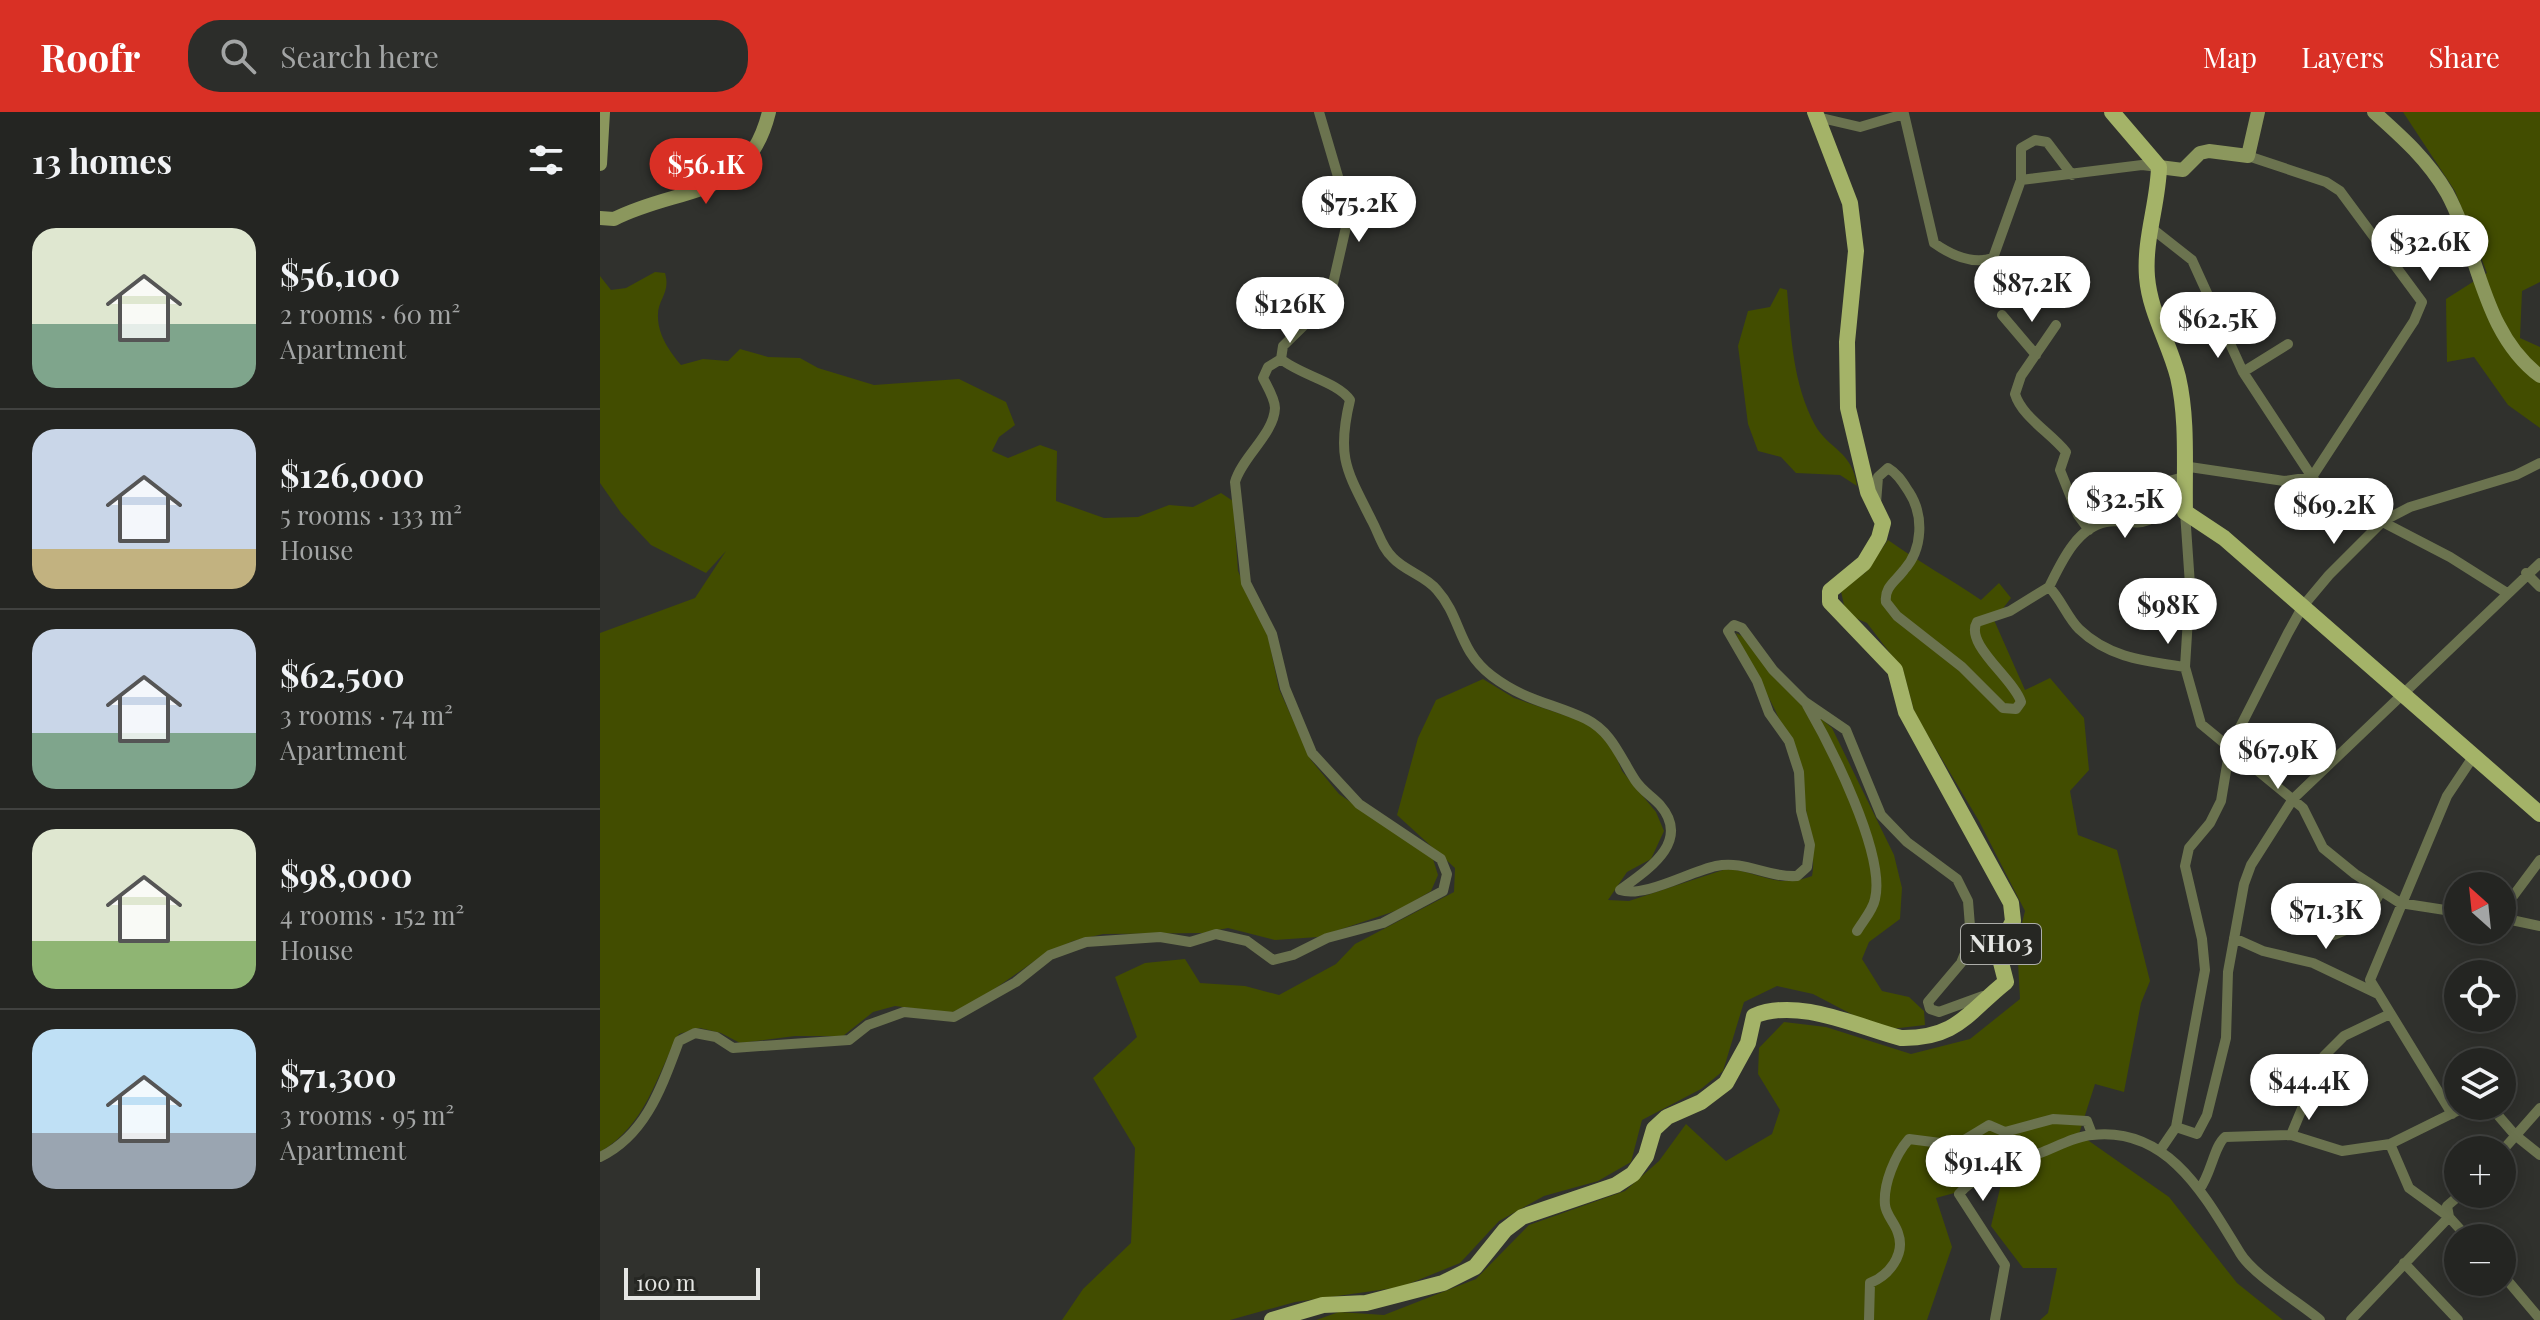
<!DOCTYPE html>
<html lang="en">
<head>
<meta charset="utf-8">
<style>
  :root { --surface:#242522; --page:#2c2d2a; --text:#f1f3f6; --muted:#a3a5a5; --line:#414240; --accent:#d93025 }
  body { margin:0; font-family:"Playfair Display",serif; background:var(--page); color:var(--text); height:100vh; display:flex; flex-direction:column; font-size:30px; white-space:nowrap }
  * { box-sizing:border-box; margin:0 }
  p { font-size:26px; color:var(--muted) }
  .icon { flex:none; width:44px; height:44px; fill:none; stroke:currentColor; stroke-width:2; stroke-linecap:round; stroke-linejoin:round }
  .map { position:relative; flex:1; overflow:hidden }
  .sheet { display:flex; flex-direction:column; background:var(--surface); width:600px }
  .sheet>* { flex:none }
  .needle { width:52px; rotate:333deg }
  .controls { position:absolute; left:1844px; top:760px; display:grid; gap:16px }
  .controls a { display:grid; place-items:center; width:72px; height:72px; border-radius:50%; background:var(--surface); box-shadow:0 4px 20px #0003,0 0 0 2px var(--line); font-size:40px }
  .scale { position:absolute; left:24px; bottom:20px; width:136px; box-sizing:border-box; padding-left:8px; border:4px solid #e5e6e3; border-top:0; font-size:22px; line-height:28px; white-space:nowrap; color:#e5e6e3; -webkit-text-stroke:6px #262723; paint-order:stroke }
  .price { position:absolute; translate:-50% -68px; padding:0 18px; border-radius:28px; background:#fff; color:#222; font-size:26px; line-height:52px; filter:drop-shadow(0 2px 4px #0008) }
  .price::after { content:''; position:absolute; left:50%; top:48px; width:24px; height:18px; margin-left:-12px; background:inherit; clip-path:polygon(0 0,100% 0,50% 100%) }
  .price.active { background:var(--accent); color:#fff }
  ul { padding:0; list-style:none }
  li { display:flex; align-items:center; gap:24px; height:200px; padding:0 32px }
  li+li { border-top:2px solid var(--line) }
  li span { display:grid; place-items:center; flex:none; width:224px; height:160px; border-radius:24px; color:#555 }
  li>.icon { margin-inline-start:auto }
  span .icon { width:96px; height:96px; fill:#fffc; stroke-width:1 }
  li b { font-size:34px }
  h2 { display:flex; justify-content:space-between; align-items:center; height:96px; padding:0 32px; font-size:34px }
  header { display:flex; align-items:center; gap:48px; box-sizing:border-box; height:112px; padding:0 40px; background:var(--accent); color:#fff }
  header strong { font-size:38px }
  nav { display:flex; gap:44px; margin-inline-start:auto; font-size:28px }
  .search { width:560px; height:72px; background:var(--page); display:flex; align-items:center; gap:20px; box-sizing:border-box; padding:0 28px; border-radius:32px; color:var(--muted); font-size:30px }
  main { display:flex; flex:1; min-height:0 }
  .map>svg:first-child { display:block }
  .green { fill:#424d00 }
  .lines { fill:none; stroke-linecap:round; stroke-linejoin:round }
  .street { stroke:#6b734f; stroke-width:10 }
  .secondary { stroke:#8b975d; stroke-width:14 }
  .primary { stroke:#a4b368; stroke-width:16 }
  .labels { text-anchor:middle; stroke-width:8; stroke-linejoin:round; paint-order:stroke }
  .shield { fill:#262723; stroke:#acada9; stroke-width:2 }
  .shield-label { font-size:24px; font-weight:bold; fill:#e5e6e3 }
</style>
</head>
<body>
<header>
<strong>Roofr</strong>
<div class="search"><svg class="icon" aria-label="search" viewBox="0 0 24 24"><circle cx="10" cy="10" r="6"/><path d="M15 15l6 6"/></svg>Search here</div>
<nav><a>Map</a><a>Layers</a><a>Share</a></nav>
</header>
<main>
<section class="sheet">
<h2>13 homes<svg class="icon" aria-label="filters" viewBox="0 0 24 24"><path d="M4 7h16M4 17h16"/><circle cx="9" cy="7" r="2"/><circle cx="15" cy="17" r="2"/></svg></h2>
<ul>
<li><span style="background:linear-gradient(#dfe7d0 60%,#7fa58c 0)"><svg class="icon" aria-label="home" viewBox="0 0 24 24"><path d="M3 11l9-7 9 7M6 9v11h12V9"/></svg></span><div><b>$56,100</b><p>2 rooms · 60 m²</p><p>Apartment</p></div></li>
<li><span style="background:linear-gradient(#c9d6e8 75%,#c2b280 0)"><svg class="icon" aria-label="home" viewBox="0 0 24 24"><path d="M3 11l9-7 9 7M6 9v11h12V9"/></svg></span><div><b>$126,000</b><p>5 rooms · 133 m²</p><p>House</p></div></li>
<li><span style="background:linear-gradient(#c9d6e8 65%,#7fa58c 0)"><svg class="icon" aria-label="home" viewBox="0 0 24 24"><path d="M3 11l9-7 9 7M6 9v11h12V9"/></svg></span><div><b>$62,500</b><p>3 rooms · 74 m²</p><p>Apartment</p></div></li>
<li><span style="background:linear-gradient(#dfe7d0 70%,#8fb573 0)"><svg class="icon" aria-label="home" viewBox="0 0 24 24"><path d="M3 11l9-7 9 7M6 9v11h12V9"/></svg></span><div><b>$98,000</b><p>4 rooms · 152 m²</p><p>House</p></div></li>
<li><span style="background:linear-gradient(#bfe0f5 65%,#9aa5b1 0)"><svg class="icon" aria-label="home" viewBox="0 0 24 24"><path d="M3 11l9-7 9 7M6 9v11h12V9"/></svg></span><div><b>$71,300</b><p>3 rooms · 95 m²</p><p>Apartment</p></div></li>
</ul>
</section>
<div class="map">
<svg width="1940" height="1208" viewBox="0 0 1940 1208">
  <rect width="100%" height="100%" fill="#30312d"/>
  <path class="green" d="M1803 0H1940V170L1922 179 1920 226 1940 235V316L1908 293 1874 245 1847 250 1846 187 1887 161 1855 79Z
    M55 160 65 161C71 182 57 187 58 205 58 223 70 240 81 253L103 247 128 249 140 237 168 245 200 246 218 256 274 273 359 267 406 290 415 313 399 325 392 339 408 346 440 333 457 339 456 389 504 406 538 405 569 393 593 395 621 381 633 389 638 459 668 524 679 577 711 648 739 682 833 747 838 763 831 779 801 797 718 825 675 828 628 816 603 821 503 822 473 829 446 841 373 892 350 901 295 894 273 900 243 924H195L140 931 121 921 100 916 79 922C55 966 46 1013 0 1040V521L95 486 126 439 106 461 51 433 21 401 0 371V164L11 178 26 176Z
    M1180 176 1187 178C1191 225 1193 272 1215 313 1229 338 1252 338 1257 374L1240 363 1196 361 1181 345 1158 339 1148 312 1138 234 1148 199 1170 195Z
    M1288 428C1319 450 1350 467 1381 488L1399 471 1411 486 1394 508 1425 578 1450 566 1484 606 1489 658 1470 679 1478 723 1517 738 1550 869 1541 891 1524 980 1495 972 1479 1022 1569 1085 1637 1171 1683 1208H1440L1448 1201 1457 1156H1423L1391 1114 1402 1068 1336 1086 1352 1135 1327 1208H716L739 1200 784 1203 876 1167 929 1113 1025 1079 1059 1049 1086 1012 1126 1049 1172 1022 1180 998 1158 962 1159 936 1184 910 1226 915 1311 942 1370 927 1420 887 1417 831 1425 799 1379 709 1315 602 1303 558 1267 511 1246 502 1240 475 1265 461Z
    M1136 521 1144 525 1182 573 1232 616 1294 743 1302 776 1300 807 1269 830 1262 847 1282 879 1309 885 1324 899 1325 913 1291 917 1255 904 1213 882 1177 874 1144 890 1123 959 1101 977 1042 1008 1031 1050 998 1069 944 1084 899 1109 860 1151 801 1175 695 1190 630 1208H462L483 1177 531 1131 535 1036 493 966 537 925 515 865 545 851 585 847 600 871 645 874 679 883 736 852 755 832 854 780 855 756 797 703 818 626 836 588 883 567 914 586 984 610 1000 621 1013 637 1022 659 1056 700 1064 719 1051 747 1027 760 1008 788 1029 789 1126 757C1160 759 1176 778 1212 764 1219 731 1193 642 1180 609 1167 578 1147 552 1136 521Z"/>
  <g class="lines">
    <path class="street" d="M1217 5 1260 15 1304 2 1334 131C1351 143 1372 153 1393 146L1421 68V36L1435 28 1447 30 1472 63
      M1421 68 1542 53 1558 55
      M1550 115 1592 148 1643 260 1712 365 1814 209 1822 190 1740 79 1726 70 1648 44
      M1402 203 1436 243
      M1456 213 1421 264 1415 282C1422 305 1451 321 1466 340L1460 358 1478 403 1489 418
      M681 247 683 234 729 189 749 102 719 0
      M1643 260 1688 232
      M1583 354 1684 369 1712 365 1723 379 1850 445 1907 481
      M1276 391 1278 365 1288 356C1298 362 1303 371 1309 380 1324 403 1323 437 1304 458 1296 469 1284 475 1286 490L1297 504 1362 555 1403 596 1416 597 1421 590C1414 567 1364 532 1377 510L1410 499 1449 475C1461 487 1467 505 1479 517 1509 546 1546 549 1585 555
      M1585 400 1590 473 1585 555 1601 612 1703 696 1723 736 1755 762 1800 791 1858 800
      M1926 461 1940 475
      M1449 475C1461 451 1476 416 1506 410 1521 407 1535 414 1549 408L1557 372 1584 365
      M1207 593C1230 633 1286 742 1275 787 1273 798 1263 809 1257 819
      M1902 799 1940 748
      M1902 806 1940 814
      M1734 823 1763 811 1781 779
      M1634 826 1663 839 1713 851 1778 882
      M1890 994 1915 1023 1940 1043
      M1852 1002 1770 868 1847 684 1873 645
      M1576 1015 1597 1022 1607 1003 1626 926 1628 860 1644 772 1651 753 1693 687 1940 451
      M1691 1023 1724 944 1744 924 1790 902
      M1790 1032 1809 1076 1849 1105 1868 1126
      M1561 1037 1576 1015 1605 858 1602 827 1585 754 1589 736 1610 711 1621 689 1630 635 1688 521 1703 494 1729 463 1783 409 1810 395 1916 363 1940 351
      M1902 1039 1940 996
      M0 1045C46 1023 62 974 79 929L95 921 116 925 133 936 249 928 268 913 304 900 354 905 416 870 450 843 486 830 560 825 590 830 616 822 647 829 673 848 693 843 727 826 783 811 843 779 847 762 841 747 759 692 712 641 685 576 672 522 646 471 635 370C642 345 674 322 675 296 675 287 667 274 663 266L668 255 681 247C700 263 738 270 750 288 736 346 747 359 772 409 779 422 782 436 793 446 805 459 826 464 837 478 862 506 857 537 892 564 925 589 952 591 986 607 1012 620 1020 645 1035 668 1042 679 1052 684 1060 693 1092 730 1047 758 1020 778 1045 786 1088 760 1116 754 1145 748 1168 766 1197 764L1207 755 1210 733 1201 699 1199 660 1189 629 1169 601 1157 569 1128 519 1134 513 1142 516 1173 558 1205 590 1246 618 1281 703 1307 730 1357 767 1368 789 1371 827 1361 851 1328 890 1330 897 1339 900 1383 884
      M1599 1078C1611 1063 1614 1034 1625 1025L1691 1023 1742 1039 1790 1032 1867 994
      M1804 1151 1858 1208
      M1902 1162 1940 1207
      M1269 1208 1270 1171C1288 1164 1306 1143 1298 1121 1295 1111 1286 1103 1285 1093 1283 1072 1295 1043 1309 1027L1356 1033 1389 1013 1405 1020 1453 1007 1487 1009 1492 1022
      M1395 1208 1405 1153 1359 1082C1378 1059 1413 1051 1440 1041 1456 1035 1476 1024 1492 1023 1569 1014 1606 1086 1640 1141 1654 1164 1699 1190 1720 1208
      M1751 1208 1849 1105 1847 1094 1861 1082"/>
    <path class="secondary" d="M1774 0C1802 25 1828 48 1847 81 1879 140 1882 221 1940 264
      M0 52 3 0
      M1559 55 1583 58 1600 41 1609 39 1648 44 1658 0
      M0 106 14 107C81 73 147 89 169 0"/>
    <path class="primary" d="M1512 0 1559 55C1558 92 1544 127 1547 165 1550 201 1569 230 1578 265 1588 308 1584 356 1585 400L1624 426 1940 702
      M672 1208 723 1193 766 1191 843 1171 875 1155 905 1118 922 1105 1016 1073 1033 1062 1046 1044 1054 1017 1067 1005 1101 990 1126 971 1148 931 1154 904C1198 885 1258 915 1301 926 1357 927 1368 900 1406 870L1398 839 1413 809 1411 791 1306 600 1295 558 1230 490V479L1264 451 1279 426 1283 411 1268 380 1248 296 1247 230 1256 139 1250 91 1215 0"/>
  </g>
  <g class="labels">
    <rect class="shield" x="1361" y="812" width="80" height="40" rx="6"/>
    <g class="shield-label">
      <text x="1401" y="840">NH03</text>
    </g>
  </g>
</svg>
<div class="controls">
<a><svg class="needle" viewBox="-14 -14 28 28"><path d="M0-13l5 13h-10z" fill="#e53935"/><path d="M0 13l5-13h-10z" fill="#a3a5a5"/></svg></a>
<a><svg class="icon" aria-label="locate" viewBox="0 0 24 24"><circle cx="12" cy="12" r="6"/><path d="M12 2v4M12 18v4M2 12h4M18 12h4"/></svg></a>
<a><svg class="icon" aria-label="layers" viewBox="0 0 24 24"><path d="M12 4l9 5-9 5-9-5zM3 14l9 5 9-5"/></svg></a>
<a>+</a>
<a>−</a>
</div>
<div class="scale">100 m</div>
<b class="price active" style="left:106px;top:94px">$56.1K</b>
<b class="price" style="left:759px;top:132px">$75.2K</b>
<b class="price" style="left:1830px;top:171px">$32.6K</b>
<b class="price" style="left:1432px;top:212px">$87.2K</b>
<b class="price" style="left:690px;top:233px">$126K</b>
<b class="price" style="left:1618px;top:248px">$62.5K</b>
<b class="price" style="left:1525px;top:428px">$32.5K</b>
<b class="price" style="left:1734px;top:434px">$69.2K</b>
<b class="price" style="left:1568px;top:534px">$98K</b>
<b class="price" style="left:1678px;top:679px">$67.9K</b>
<b class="price" style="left:1726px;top:839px">$71.3K</b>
<b class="price" style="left:1709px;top:1010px">$44.4K</b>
<b class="price" style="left:1383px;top:1091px">$91.4K</b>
</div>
</main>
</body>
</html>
